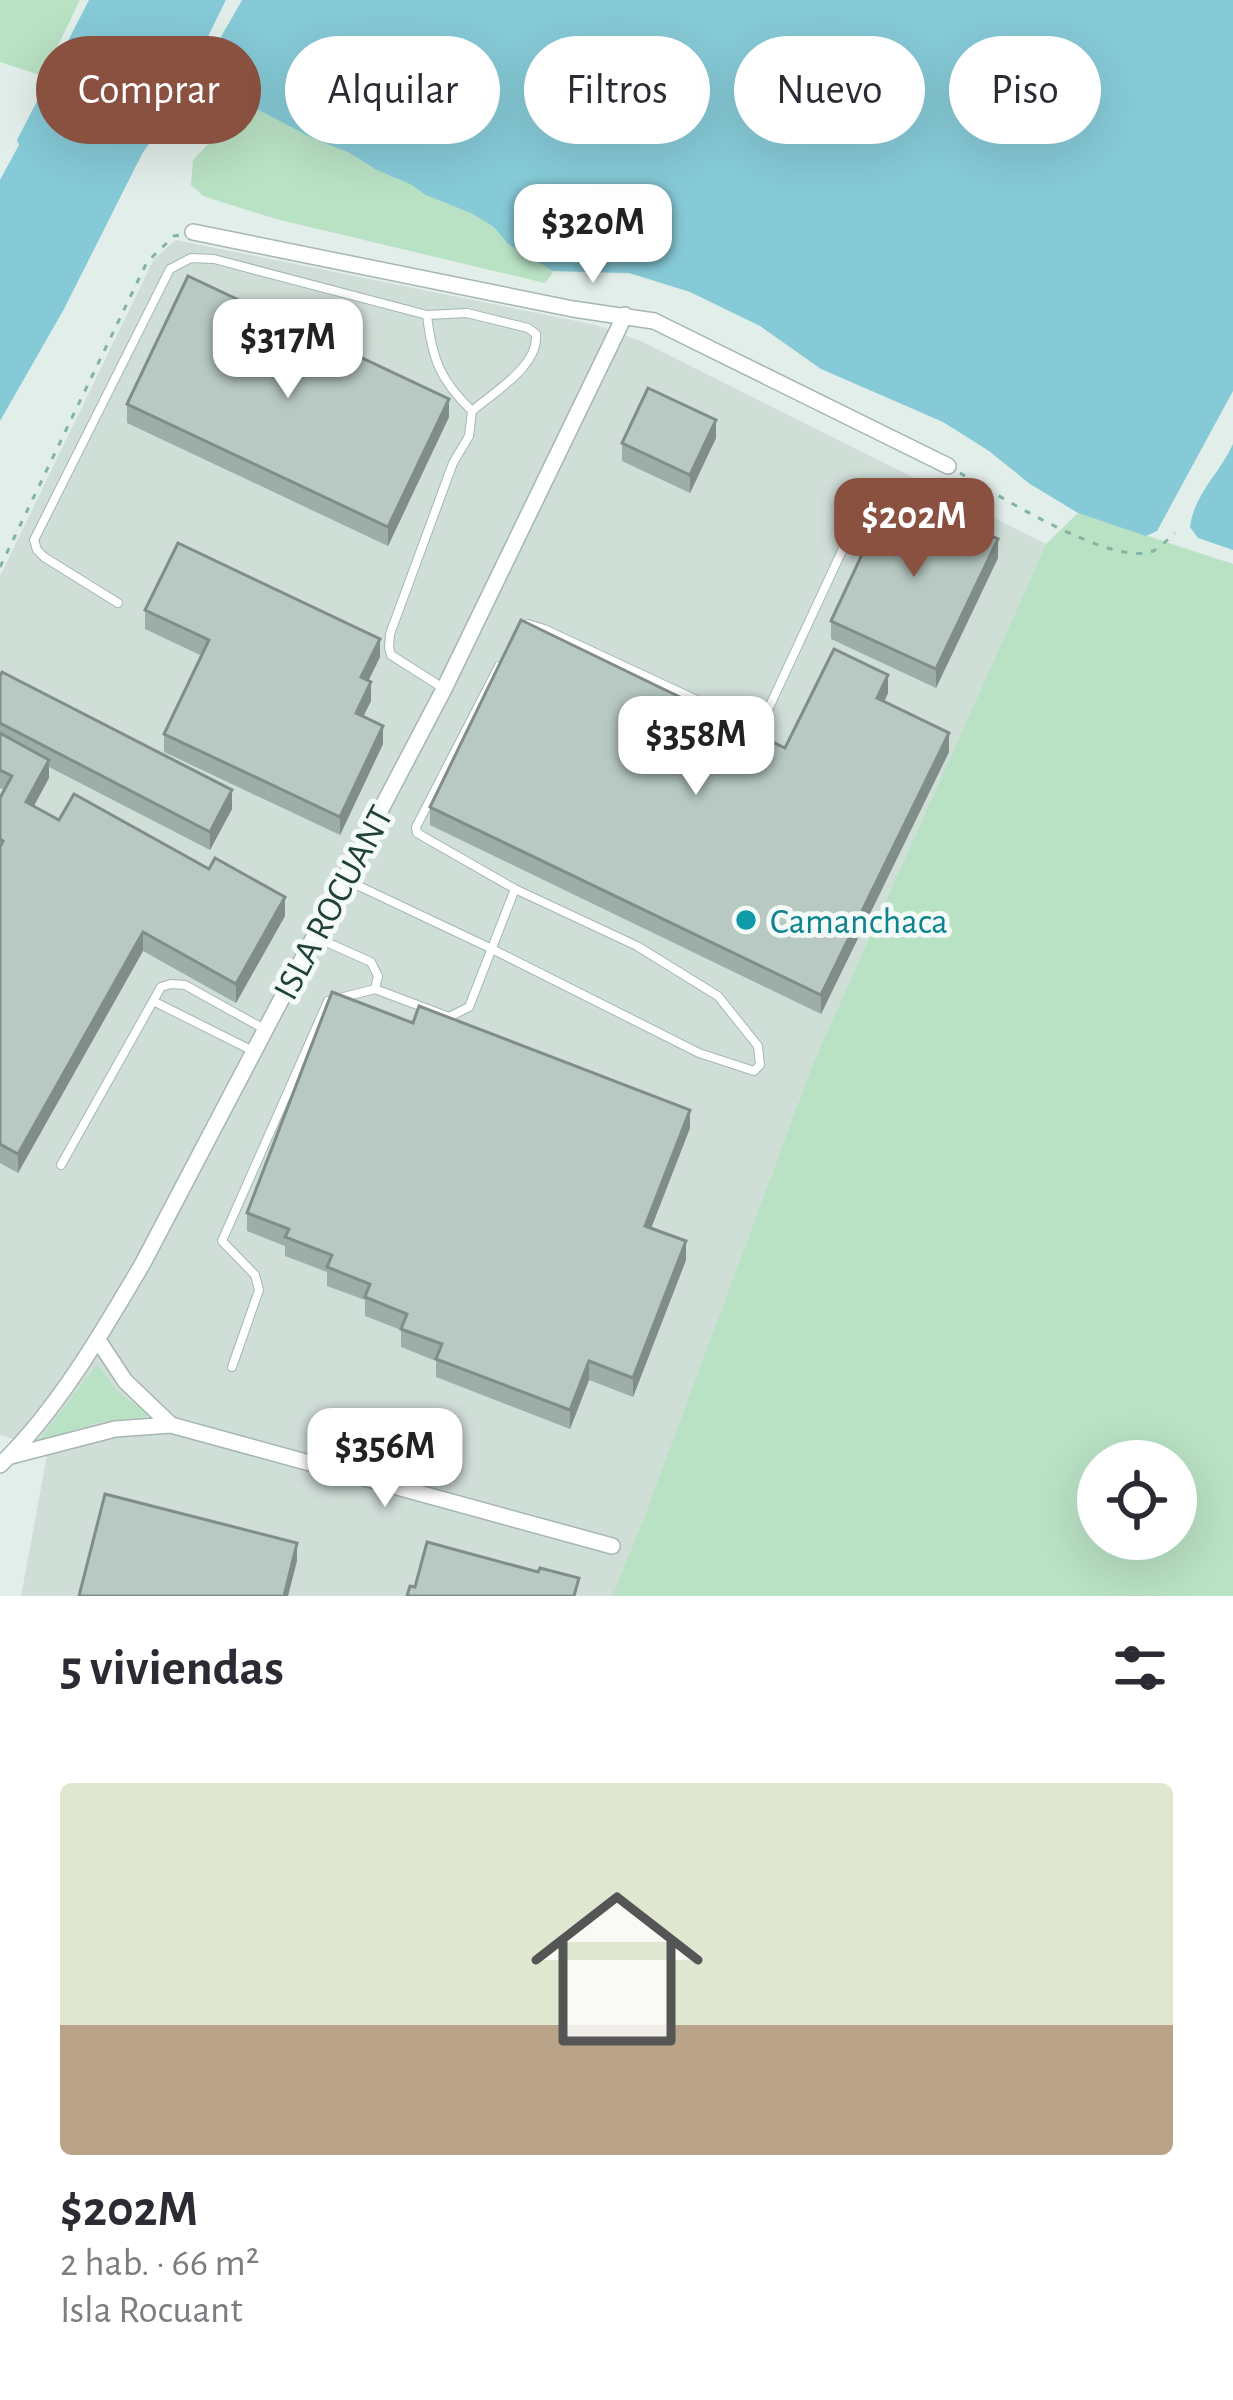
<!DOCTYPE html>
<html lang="es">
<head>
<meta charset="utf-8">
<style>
  :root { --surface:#fff; --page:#f2f2f3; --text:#2b2b33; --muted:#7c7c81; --line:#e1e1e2; --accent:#8a5040 }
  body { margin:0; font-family:"Alegreya Sans",sans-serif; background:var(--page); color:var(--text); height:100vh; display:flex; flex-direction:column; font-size:45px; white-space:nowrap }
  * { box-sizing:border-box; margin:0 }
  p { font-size:39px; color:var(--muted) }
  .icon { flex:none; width:66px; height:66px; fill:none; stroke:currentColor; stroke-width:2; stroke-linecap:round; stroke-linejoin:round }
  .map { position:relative; height:1596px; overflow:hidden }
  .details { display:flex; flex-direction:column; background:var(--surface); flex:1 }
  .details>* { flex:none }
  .hud { position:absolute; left:36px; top:36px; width:1161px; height:108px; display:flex; gap:24px }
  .controls { position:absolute; left:1077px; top:1440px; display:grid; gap:24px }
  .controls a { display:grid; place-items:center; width:120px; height:120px; border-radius:50%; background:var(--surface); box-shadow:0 12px 48px #0002; font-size:60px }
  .price { position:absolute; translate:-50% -102px; padding:0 27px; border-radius:24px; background:#fff; color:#222; font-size:39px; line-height:78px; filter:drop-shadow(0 3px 6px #0008) }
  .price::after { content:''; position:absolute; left:50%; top:72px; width:36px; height:27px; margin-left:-18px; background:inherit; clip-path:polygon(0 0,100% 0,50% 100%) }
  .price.selected { background:var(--accent); color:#fff }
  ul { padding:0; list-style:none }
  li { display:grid; align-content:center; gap:24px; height:636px; padding:0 60px }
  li+li { border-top:3px solid var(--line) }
  li span { display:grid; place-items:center; height:372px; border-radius:12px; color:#555 }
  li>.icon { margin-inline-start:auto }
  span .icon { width:216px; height:216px; fill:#fffc; stroke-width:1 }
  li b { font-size:51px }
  h2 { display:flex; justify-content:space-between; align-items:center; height:144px; padding:0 60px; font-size:51px }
  .pill { padding:0 42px; border-radius:54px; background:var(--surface); box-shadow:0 12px 48px #0002; font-size:42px; line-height:108px }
  .pill.selected { background:var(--accent); color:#fff }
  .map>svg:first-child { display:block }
  .built { fill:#d0ded8 }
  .green { fill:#b9e1c4; fill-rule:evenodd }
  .water { fill:#86cad7 }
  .pier { fill:#e2eee9 }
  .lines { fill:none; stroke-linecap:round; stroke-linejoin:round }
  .service-casing { stroke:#a4b7b0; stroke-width:10 }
  .minor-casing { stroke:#a4b7b0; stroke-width:18 }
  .path { stroke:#80b4a4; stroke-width:3; stroke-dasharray:6 9; stroke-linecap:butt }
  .service { stroke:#fff; stroke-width:8 }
  .minor { stroke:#fff; stroke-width:15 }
  .wall { fill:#9dada7 }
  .shaded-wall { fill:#808d88 }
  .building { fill:#b7c9c2; stroke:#808d88; stroke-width:3 }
  .culture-dot { fill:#0f9aa8; stroke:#f3faf7; stroke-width:4.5 }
  .labels { text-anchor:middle; stroke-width:10; stroke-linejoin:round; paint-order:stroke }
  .street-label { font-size:36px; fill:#204138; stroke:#f3faf7 }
  .culture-label { font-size:36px; fill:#0d838f; stroke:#f3faf7; text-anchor:start }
</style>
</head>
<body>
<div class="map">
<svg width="1233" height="1596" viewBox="0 0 1233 1596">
  <rect width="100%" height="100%" fill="#e2eee9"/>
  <path class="built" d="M176 240 596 325 641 341 1046 544 813 1063 643 1520 612 1596H21L48 1450 0 1435V576L154 259Z"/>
  <path class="green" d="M0 0H80L43 76 0 62Z
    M242 0 629 273 554 271 545 283 276 219 203 196 191 185 193 160 215 137 189 124 212 59Z
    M1078 513 1233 564V1596H612L643 1520 813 1063 1046 544ZM1098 1461H1176V1539H1098Z
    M97 1364 117 1391 150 1416 103 1421 39 1441Z"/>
  <path class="water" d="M89 0H226L172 110 142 154 64 309 0 421V180L19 145 17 140Z
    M242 0H1233V391L1157 531 1146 536 1078 513 1030 484 989 451 943 422 821 369 760 326 690 292 629 273 553 271 508 244 494 227 471 213 426 195 410 184 375 169 350 153 310 137 257 109 220 84 209 67 219 40Z
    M1233 444V550L1198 538 1190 527C1194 494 1220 473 1233 444Z"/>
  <path class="pier" d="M226 0 232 2 216 34 235 0H242L219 40 209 67 204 65 210 48 202 64 196 62Z"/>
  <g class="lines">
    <g class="service-casing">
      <path id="service" d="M427 315C432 359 440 380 472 411
        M118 603 44 557 37 550 34 540 170 269 191 258 214 259 427 315 467 313 528 328 536 334C539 366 494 392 472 411L469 436 453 463 390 634 389 647 391 655 443 688
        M523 629 528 624 544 629 759 729 854 525
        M344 879 490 948 699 1053 754 1071 760 1065 758 1046 718 996 637 946 515 889 417 833 416 827 499 666
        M375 989 449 1017 469 1007 515 889
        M155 1002 253 1051
        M61 1165 161 987 171 984 185 985 264 1029
        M232 1367 259 1290 255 1275 222 1241 328 1001 375 989 378 976 371 962 315 937"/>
    </g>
    <g class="minor-casing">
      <path id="minor" d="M193 232 573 309 654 321 948 466
        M98 1340 125 1381 171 1425
        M11 1456 115 1429 171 1425 612 1546
        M0 1465C57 1411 103 1331 143 1263L444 689 625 315"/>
    </g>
    <path class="path" d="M960 473C996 494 1113 568 1153 551 1160 548 1169 538 1175 533
      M0 567 147 262 174 236 180 235"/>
    <use href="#service" class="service"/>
    <use href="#minor" class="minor"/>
  </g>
  <path class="wall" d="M127 404 449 417 388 546 127 423Z
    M716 438 690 493 622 461V443Z
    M998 558 936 688 831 639V621Z
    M145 610 380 657 368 681 371 701 363 716 383 744 340 835 164 752V734L202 656 145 629Z
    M0 676 232 809 210 850 49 767V778L34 806 59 820 285 916 236 1003 143 951 18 1173 0 1163V798L4 790 0 788Z
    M888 693 884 702 949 752 821 1014 430 825V807L785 748Z
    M690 1128 651 1228 686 1260 633 1397 589 1380 570 1429 436 1377V1361L401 1347V1330L365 1316V1300L327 1286V1272L285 1256V1246L247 1231V1213Z"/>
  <path class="shaded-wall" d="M449 399V417L388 546V527Z
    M716 420V438L690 493V475Z
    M998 539V558L936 688V669Z
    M380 639V657L361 696V677Z
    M888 675V693L877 717V698Z
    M371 682V701L356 731V713Z
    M383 726V744L340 835V817Z
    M949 733V752L821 1014V995Z
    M49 760V778L26 820V802Z
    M232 790V809L210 850V832Z
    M285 897V916L236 1003V984Z
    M143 932V951L18 1173V1154Z
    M690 1110V1128L645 1244V1226Z
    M686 1241V1260L633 1397V1378Z
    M589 1361V1380L570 1429V1410Z
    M297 1543V1561L288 1596H284Z"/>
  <path class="building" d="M188 276 449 399 388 527 127 404Z
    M648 388 716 420 690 475 622 443Z
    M892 490 998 539 936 669 831 621Z
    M178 543 380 639 361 677 371 682 356 713 383 726 340 817 164 734 209 640 145 610Z
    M521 620 785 748 834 649 888 675 877 698 949 733 821 995 430 807Z
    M2 672 232 790 210 832 0 723V676Z
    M0 733 49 760 26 802 59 820 74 794 209 869 215 858 285 897 236 984 143 932 18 1154 0 1144V847L3 841 0 839V798L12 776 0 770Z
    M332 992 413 1023 419 1006 690 1110 645 1226 686 1241 633 1378 589 1361 570 1410 436 1359 442 1344 401 1329 407 1314 365 1297 370 1284 327 1267 332 1255 285 1237 289 1229 247 1213Z
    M105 1494 297 1543 284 1596H79Z
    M427 1542 538 1572 540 1568 579 1578 574 1596H407L410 1586 415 1587Z"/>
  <circle class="culture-dot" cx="746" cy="920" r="12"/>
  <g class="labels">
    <g class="street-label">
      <text transform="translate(332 902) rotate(-62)" y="13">ISLA ROCUANT</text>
    </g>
    <g class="culture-label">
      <text x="770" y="933">Camanchaca</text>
    </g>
  </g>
</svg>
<div class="controls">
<a><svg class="icon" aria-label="locate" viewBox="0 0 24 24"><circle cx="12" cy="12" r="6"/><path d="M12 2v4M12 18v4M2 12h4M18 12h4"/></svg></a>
</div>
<b class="price" style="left:593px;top:286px">$320M</b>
<b class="price" style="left:288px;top:401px">$317M</b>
<b class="price selected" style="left:914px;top:580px">$202M</b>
<b class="price" style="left:696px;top:798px">$358M</b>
<b class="price" style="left:385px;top:1510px">$356M</b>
<div class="hud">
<a class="pill selected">Comprar</a>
<a class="pill">Alquilar</a>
<a class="pill">Filtros</a>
<a class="pill">Nuevo</a>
<a class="pill">Piso</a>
</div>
</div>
<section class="details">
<h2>5 viviendas<svg class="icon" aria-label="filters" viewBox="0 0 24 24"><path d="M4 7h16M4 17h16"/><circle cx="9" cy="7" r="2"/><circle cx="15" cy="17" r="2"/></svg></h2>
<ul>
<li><span style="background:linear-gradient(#dfe7d0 65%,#b9a48a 0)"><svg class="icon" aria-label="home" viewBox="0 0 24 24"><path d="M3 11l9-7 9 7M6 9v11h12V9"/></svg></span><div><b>$202M</b><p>2 hab. · 66 m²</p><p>Isla Rocuant</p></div></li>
</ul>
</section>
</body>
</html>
